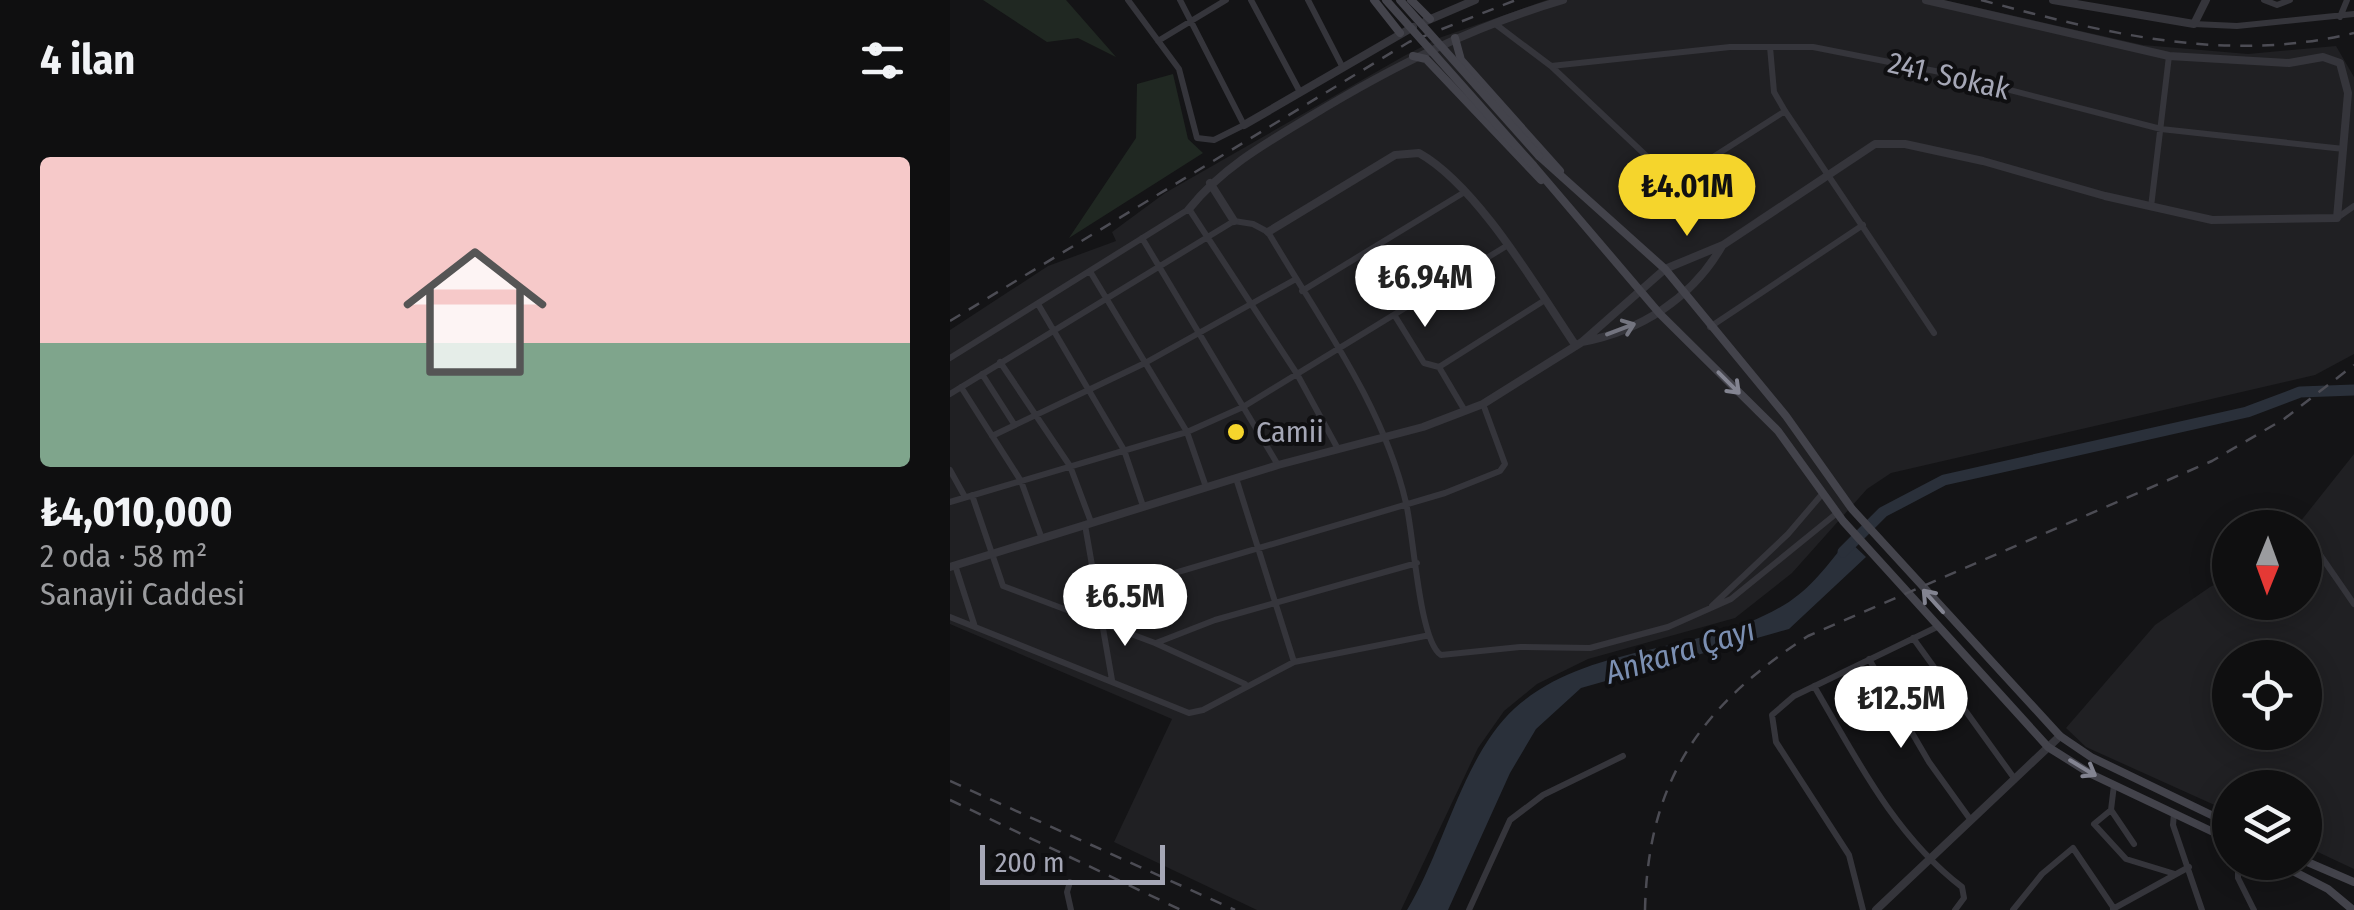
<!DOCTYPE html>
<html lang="tr">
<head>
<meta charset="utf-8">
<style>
  :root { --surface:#0f0f10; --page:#181819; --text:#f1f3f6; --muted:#9b9c9f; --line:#2f2f30; --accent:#f5d52c }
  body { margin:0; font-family:"Fira Sans Condensed",sans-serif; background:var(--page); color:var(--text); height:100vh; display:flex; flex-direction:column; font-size:38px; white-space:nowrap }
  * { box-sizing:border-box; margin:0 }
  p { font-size:32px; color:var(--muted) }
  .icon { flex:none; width:55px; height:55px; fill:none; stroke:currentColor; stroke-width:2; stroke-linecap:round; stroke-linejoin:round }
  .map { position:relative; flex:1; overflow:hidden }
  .panel { display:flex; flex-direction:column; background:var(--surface); width:950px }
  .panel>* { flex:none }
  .needle { width:65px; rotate:181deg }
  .tools { position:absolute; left:1262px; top:510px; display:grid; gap:20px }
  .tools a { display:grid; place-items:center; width:110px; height:110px; border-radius:50%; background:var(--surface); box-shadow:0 5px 25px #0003,0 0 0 2px var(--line); font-size:50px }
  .scale { position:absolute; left:30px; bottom:25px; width:185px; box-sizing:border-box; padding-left:10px; border:5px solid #a5a7b6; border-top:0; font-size:28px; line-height:35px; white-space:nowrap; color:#a5a7b6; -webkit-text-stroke:8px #0f0f11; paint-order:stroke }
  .price { position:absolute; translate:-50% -85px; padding:0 22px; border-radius:35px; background:#fff; color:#222; font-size:32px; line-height:65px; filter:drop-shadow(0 2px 5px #0008) }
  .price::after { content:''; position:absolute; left:50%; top:60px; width:30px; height:22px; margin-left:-15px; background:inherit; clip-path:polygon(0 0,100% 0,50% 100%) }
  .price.current { background:var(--accent); color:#111 }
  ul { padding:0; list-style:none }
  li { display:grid; align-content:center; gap:20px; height:530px; padding:0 40px }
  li+li { border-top:2px solid var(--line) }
  li span { display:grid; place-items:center; height:310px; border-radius:10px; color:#555 }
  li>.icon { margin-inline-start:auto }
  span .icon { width:180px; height:180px; fill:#fffc; stroke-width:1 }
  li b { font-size:42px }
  h2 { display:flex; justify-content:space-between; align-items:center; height:120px; padding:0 40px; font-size:42px }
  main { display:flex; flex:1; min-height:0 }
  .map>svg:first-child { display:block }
  .built { fill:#202023; fill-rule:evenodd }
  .green { fill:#202822 }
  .water { fill:#2a303a }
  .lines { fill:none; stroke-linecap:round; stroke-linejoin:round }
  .river { stroke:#2a303a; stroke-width:11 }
  .minor { stroke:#35353b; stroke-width:6 }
  .tertiary { stroke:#35353b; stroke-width:8 }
  .secondary { stroke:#43434b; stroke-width:8 }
  .rail { stroke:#4c4c54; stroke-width:2.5; stroke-dasharray:12 10; stroke-linecap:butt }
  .secondary-bridge { stroke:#43434b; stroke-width:8 }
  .oneway { stroke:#73747f }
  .oneway2 { stroke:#838491 }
  .poi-dot { fill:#f5d52c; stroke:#0f0f11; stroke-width:4 }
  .labels { text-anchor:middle; stroke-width:8; stroke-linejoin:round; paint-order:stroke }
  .street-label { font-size:30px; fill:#a5a7b6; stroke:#0f0f11 }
  .poi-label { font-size:30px; fill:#a5a7b6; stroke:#0f0f11; text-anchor:start }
  .water-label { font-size:32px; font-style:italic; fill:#7b8fb2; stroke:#0f0f11 }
</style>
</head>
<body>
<main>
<section class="panel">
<h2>4 ilan<svg class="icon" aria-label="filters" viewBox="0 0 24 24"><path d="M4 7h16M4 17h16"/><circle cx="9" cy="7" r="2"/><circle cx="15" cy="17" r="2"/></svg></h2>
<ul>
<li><span style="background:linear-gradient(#f6c9c9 60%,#7fa58c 0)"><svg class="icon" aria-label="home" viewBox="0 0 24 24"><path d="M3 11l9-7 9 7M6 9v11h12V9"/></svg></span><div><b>₺4,010,000</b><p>2 oda · 58 m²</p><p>Sanayii Caddesi</p></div></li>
</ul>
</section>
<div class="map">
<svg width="1404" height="910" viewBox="0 0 1404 910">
  <rect width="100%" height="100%" fill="#141416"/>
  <path class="built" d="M597 0H994L1193 45 1298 54 1386 46 1404 77V354L1365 375 941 473 917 489 842 573 785 618 638 659 587 684 554 711 528 748 451 910H307L164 842 222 719 0 624V330L98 266 166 241 162 232 215 193 454 56 489 38Z
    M1404 454V869L1355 846V788H1280V812L1136 747 1116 728 1205 625 1260 587 1280 577V602H1355V528L1346 527ZM1280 658H1355V732H1280Z"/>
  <path class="green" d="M33 0H116L166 57 128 38 97 42Z
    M223 74 238 139 253 153 119 238 186 138 187 84Z"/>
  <path class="water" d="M898 540 916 557 839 629 631 688 586 729 560 773 498 910H457C494 850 513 755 565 708 641 641 749 656 834 605 861 589 878 564 898 540Z"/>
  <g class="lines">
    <path class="river" d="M893 552 933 512 994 480 1297 412 1350 392 1404 390"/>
    <path class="minor" d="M178 0 229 69 247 138 264 140 294 125 230 0
      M301 0 350 92
      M358 0 392 66
      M1314 0 1327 5 1340 0
      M1390 17 1397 0
      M544 23 601 66 706 165 725 175 749 166 835 111
      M1244 24 1287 26 1404 14
      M208 41 276 0
      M820 47 824 92 835 111 984 333
      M601 66 780 47H863L990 72 1211 129 1394 149
      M1201 207 1219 56
      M1387 218 1404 206
      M192 238 328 465
      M141 273 237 432 256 487
      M352 291 513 193
      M88 304 174 450 193 506
      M445 316 474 363 489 367
      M760 327 913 225
      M0 358 239 209 347 374 388 449
      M50 362 120 466 141 522
      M32 374 64 424
      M11 387 71 481 92 539
      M0 394 284 221 303 224 318 232C369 319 433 404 456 503 464 536 469 641 491 655L570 647 640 648 718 627 781 599 887 513
      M515 411 489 367 595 300
      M42 436 195 363 346 279
      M0 470 15 497
      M286 478 344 662
      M22 495 53 586 205 643 295 684
      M0 502 237 432 293 407 558 245
      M1348 522 1351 528
      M135 525 162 680
      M1355 533 1404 604
      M5 565 25 627
      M147 596 495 493 550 471 555 464 533 404
      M762 606 838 534 873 493
      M0 617 239 713 253 710 344 662 475 636
      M963 638 1064 778
      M206 643 265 620 467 563
      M919 659 979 762 1020 819
      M864 686C906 758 945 836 1012 887L1014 898 1005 910
      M1164 785 1161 810 1144 824 1176 859 1225 874
      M1161 810 1184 844
      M1224 813 1223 825 1252 910
      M1288 862V878L1304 910
      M120 882 117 892 121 910
      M1163 909 1239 867
      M519 910 560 820 593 795 673 756
      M913 910 899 855 826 742 822 715 844 696 987 627
      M1063 910 1092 874 1123 848 1165 910"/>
    <path class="tertiary" d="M1103 0 1244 24 1256 0
      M476 21 525 0
      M294 125 463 27
      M260 183 284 221
      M239 209C272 168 316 143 361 116 442 67 521 27 613 0
      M318 232 445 155 469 153C528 186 588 290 626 346
      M632 342C691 331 742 298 772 246
      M0 567 328 465 473 427 533 404 632 342 715 269 773 245 925 144H955L1033 161 1155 196 1262 220 1387 218 1398 93 1390 63 1373 57 1339 63 1219 56 976 0
      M926 910 1110 736"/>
    <path class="secondary" d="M424 0 450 33
      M461 0 480 19
      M505 38 511 60 610 171
      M463 56 476 59 591 180
      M589 156 715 269 836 416 902 509 1110 736 1141 757 1280 824
      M583 165 710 314 828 431 893 521 1098 747 1141 774 1280 840
      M1355 861 1404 882
      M1325 862 1378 889 1403 910"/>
    <path class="rail" d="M1031 0C1155 33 1276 64 1404 33
      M0 321 459 42 566 0
      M0 781 285 910
      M0 800 231 910
      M695 910C698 779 751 706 858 636L1262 461 1334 419 1404 365"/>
    <path class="secondary-bridge" d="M436 0 583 165
      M450 0 589 156"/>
  </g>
  <defs><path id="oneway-shaft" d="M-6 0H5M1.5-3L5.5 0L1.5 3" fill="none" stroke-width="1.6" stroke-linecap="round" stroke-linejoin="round" transform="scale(2.5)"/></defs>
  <use class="oneway" href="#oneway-shaft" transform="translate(671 329) rotate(-21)"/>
  <g class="oneway2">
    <use href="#oneway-shaft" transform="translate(779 383) rotate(45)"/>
    <use href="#oneway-shaft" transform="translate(983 601) rotate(-132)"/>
    <use href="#oneway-shaft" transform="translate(1133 768) rotate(31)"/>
  </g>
  <circle class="poi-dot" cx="286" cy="432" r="10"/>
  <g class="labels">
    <g class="street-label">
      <text transform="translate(999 76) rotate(13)" y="10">241. Sokak</text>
    </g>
    <g class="poi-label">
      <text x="306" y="442">Camii</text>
    </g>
    <g class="water-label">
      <text transform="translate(730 651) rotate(-17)" y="11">Ankara Çayı</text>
    </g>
  </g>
</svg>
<div class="tools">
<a><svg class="needle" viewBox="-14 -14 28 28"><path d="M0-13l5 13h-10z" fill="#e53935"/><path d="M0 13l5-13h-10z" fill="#9b9c9f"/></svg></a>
<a><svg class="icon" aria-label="locate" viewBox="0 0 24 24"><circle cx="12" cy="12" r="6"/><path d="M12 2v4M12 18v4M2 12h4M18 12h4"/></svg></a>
<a><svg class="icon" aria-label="layers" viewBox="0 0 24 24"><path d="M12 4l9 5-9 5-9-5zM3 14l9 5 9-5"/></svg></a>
</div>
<div class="scale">200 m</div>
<b class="price current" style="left:737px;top:239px">₺4.01M</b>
<b class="price" style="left:475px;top:330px">₺6.94M</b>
<b class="price" style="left:175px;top:649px">₺6.5M</b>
<b class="price" style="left:951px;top:751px">₺12.5M</b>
</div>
</main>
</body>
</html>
